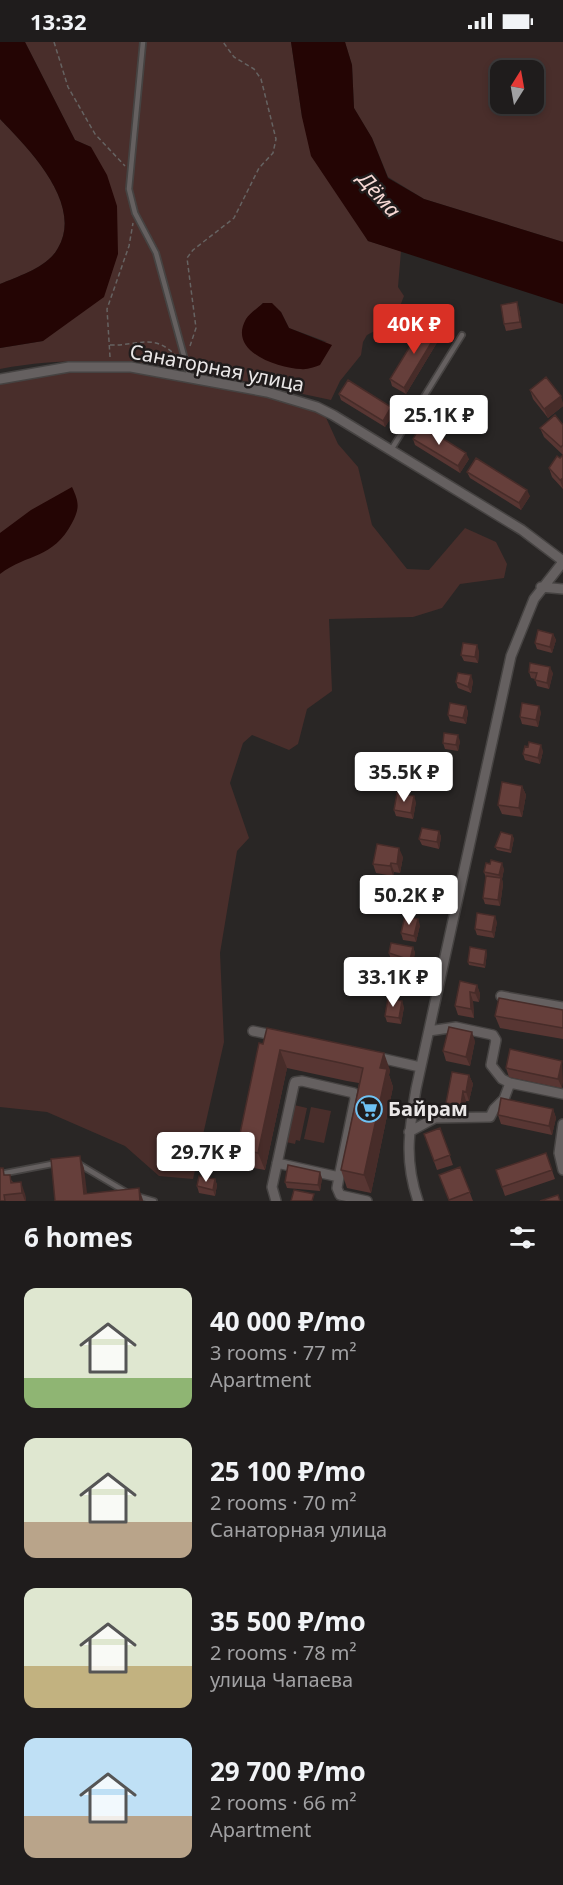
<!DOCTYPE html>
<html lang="en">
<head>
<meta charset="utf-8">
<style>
  :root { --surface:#1f1c1c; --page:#2c2929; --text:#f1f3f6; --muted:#a1a1a3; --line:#3c3a3b; --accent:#d93025 }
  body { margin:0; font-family:"Noto Sans",sans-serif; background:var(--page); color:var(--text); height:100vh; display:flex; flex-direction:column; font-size:22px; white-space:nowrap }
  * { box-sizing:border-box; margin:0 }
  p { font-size:20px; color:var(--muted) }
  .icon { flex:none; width:33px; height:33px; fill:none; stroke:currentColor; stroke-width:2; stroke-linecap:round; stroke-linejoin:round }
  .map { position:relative; height:1159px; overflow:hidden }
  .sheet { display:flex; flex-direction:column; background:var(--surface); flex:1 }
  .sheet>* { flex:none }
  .needle { width:39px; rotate:11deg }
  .tools { position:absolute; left:490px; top:18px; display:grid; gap:12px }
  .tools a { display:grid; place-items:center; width:54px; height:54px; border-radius:12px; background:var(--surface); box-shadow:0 3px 9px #0003,0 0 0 2px var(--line); font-size:30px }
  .price { position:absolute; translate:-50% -51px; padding:0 14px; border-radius:6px; background:#fff; color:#222; font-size:20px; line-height:39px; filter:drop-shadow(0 2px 3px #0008) }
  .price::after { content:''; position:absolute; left:50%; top:36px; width:18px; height:14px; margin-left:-9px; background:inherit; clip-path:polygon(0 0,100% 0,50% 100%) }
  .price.selected { background:var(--accent); color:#fff }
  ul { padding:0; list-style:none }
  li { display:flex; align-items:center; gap:18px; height:150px; padding:0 24px }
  li span { display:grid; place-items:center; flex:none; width:168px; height:120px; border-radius:12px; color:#555 }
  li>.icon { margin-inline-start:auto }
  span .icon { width:72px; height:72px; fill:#fffc; stroke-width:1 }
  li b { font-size:26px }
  h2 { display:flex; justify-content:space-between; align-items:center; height:72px; padding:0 24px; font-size:26px }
  .status { display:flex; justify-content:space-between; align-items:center; height:42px; padding:0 30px; background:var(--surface); direction:ltr }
  .status svg { height:16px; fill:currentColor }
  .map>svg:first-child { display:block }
  .green { fill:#492e2b; fill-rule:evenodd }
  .water { fill:#240504 }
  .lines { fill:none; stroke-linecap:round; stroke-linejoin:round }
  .service-casing { stroke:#464342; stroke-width:8 }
  .minor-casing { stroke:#464342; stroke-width:12 }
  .path { stroke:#666362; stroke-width:1.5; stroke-dasharray:4.5 3; stroke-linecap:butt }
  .service { stroke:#656060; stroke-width:4.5 }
  .minor { stroke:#656060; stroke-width:9 }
  .wall { fill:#583633 }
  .shaded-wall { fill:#472c29 }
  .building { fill:#663f3b; stroke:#472c29; stroke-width:1.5 }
  .labels { text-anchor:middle; stroke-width:5; stroke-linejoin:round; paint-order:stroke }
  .street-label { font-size:20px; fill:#eae7e7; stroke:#201c1c }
  .poi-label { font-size:20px; font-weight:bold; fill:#eae7e7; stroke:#201c1c; text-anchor:start }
  .water-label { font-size:21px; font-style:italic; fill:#f7d9d5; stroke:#201c1c }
</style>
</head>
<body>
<div class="status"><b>13:32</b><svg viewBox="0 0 49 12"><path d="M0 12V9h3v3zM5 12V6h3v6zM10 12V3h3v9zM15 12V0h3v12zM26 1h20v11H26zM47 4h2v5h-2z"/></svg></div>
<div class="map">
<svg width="563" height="1159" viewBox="0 0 563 1159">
  <rect width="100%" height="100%" fill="#292625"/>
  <path class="green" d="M25 0H291L302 75 368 199 401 209 398 245 404 254 394 279 367 293 363 300 361 313 340 339 331 358 201 330 193 328 190 316 180 317 176 324C110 319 66 315 0 327V306L43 299 91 105 75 98ZM263 261 281 270 289 286 327 300 243 290 246 278Z
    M345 0H563V200L424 157 388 135 372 96 354 66 352 23ZM501 28H534V62H501Z
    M0 77C28 106 84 162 58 206 48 225 19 234 0 242Z
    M69 330H132L265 355 323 369 338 402 358 425 372 483 407 527 429 528 465 486 496 500 507 522 504 536 460 542 442 566 413 575 329 577 332 649 307 667 298 702 289 708 252 693 243 701 230 741 249 796 237 809 220 911 224 1000 193 1137 159 1134 125 1104 47 1070 0 1065V342Z
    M294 1063 307 1066 300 1099 296 1098 295 1102 286 1100Z
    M311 1065 331 1069 324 1101 304 1097Z"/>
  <path class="water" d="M0 0H25L75 98 91 105 107 133 117 164 118 212 104 255 43 299 0 306V242C19 234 48 225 58 206 84 162 28 106 0 77Z
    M291 0H345L352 23 354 66 372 96 388 136 424 157 563 200V262L368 199 311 114 302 75Z
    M263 261H272L281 270 289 286 332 303 320 323C314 325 307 328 301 327 279 326 227 310 246 277 250 271 258 266 263 261Z
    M72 445C79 460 80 466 72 481 53 517 28 511 0 532V491L31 468Z"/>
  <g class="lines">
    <g class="service-casing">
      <path id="service" d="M143 0 129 147 135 171 156 211 190 336
        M391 408 462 293
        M77 1121 126 1150
        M0 1132 57 1121
        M137 1154 154 1159"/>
    </g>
    <g class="minor-casing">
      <path id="minor" d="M0 337 69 325H131L267 350 317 365 333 373 522 488 563 519
        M541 545 563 547
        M501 954 563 965
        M253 989 277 994
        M429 989 456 985 493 993 496 998 491 1023 502 1037 510 1041
        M376 1015 420 1025
        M563 1082 559 1111 563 1128
        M409 1090 435 1076 490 1075 494 1067 504 1057 510 1041 563 1052
        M339 1135 337 1146 340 1153 367 1159
        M276 1159 272 1145 294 1043 295 1040 302 1039 354 1051 355 1057 339 1135 277 1121
        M418 1159C404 1118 409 1089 416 1047L511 614 534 557 563 520"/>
    </g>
    <path class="path" d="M54 0 68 45 95 92 125 124
      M110 303C139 304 154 290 177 315
      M190 304 196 286 187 216 193 208 234 176 259 126 273 111 276 97 261 37 254 27 234 15 223 0
      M110 315 107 267 129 204 133 181"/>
    <use href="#service" class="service"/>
    <use href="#minor" class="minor"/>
  </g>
  <path class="wall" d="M519 267 522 286 506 289 504 282Z
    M441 294 406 352 392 344 390 337Z
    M530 348 563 361V364L548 376 533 357Z
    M339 352 394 371 385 385 341 358Z
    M563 383V413L544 395 540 386Z
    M413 397 469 417 460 431 415 403Z
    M563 413V447L552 435 549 426Z
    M467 430 530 454 521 468 470 436Z
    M553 592 556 598 552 611 537 607 535 601Z
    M479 609 478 621 464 619 461 613Z
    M529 630 553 631 549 647 537 644 535 637 531 636Z
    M473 639 471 651 458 646 456 640Z
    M466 664 468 670 466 682 450 679 448 673Z
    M541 670 538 685 522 682 520 675Z
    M460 699 458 709 445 707 443 701Z
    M543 709 540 722 525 718 523 712Z
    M453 730 451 741 433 737 431 731Z
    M522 744 526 753 522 775 502 772 498 763Z
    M416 760 413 777 396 774 394 768Z
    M439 789 441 795 439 807 422 803 419 797Z
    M514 796 511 811 497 808 495 805Z
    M403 815 400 831 394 830 393 834 376 831 373 822Z
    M490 822 504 827 502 837 503 842 500 864 485 862 483 856 486 836 484 830Z
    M428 849 425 862 410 859 408 853Z
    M497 880 494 896 477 893 475 887Z
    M420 883 416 900 403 898 401 891Z
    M413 905 415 911 412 924 391 918 389 911Z
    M487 911 485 926 469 923 468 920Z
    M409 928 411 934 409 947 395 944 393 938Z
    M477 943 480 952 479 960 473 959 474 976 458 973 455 964Z
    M404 965 401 982 387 980 385 974Z
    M563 968V997L500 986 495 974Z
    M475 999 470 1024 446 1019 443 1009Z
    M259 1001 390 1028 389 1033 393 1045 371 1151 347 1146 341 1128 359 1041 347 1039 287 1026 265 1128 243 1124 237 1106Z
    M562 1019V1046L509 1035 506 1026Z
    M469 1033 473 1042 469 1059H466L464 1073 449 1070 446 1061Z
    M553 1067 556 1076 552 1093 501 1082 498 1073Z
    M440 1086 453 1123 437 1128 424 1092Z
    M546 1111 555 1137 505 1154 496 1128Z
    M460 1125 473 1159H449L439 1133Z
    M6 1133 25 1152 26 1159H0Z
    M322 1136 320 1149 287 1146 285 1140Z
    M215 1137 217 1143 215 1154 199 1151 197 1144Z"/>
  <path class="shaded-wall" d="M517 260 519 267 522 286 520 280Z
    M439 288 441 294 406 352 404 346Z
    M561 354 563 361V364L548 376 544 367Z
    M391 365 394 371 385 385 383 379Z
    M466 411 469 417 460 431 458 424Z
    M563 436V447L560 438Z
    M527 448 530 454 521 468 519 461Z
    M553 592 556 598 552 611 550 605Z
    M477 603 479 609 478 621 475 615Z
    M550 625 553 631 549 647 547 641Z
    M471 633 473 639 471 651 468 645Z
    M466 664 468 670 466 682 463 676Z
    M539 664 541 670 538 685 536 678Z
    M458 693 460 699 458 709 456 703Z
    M541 703 543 709 540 722 538 716Z
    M451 724 453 730 451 741 449 735Z
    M522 744 526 753 522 775 519 766Z
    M414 754 416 760 413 777 411 771Z
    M439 789 441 795 439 807 437 800Z
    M512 793 514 796 511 811 510 808Z
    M399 806 403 815 400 831 397 822Z
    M391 821 394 830 393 834 390 824Z
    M502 821 504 827 502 837 503 842 500 864 498 858 501 838 499 833Z
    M426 843 428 849 425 862 423 856Z
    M495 874 497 880 494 896 492 890Z
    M418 877 420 883 416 900 414 894Z
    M413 905 415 911 412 924 410 918Z
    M486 908 487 911 485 926 484 923Z
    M409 928 411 934 409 947 407 940Z
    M477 943 480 952 479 960 475 951Z
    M470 950 473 959 474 976 471 967Z
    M402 959 404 965 401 982 399 976Z
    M472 990 475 999 470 1024 466 1015Z
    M280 1008 287 1026 265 1128 258 1111Z
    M384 1011 390 1028 389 1033 393 1045 371 1151 364 1133 380 1026Z
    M562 1019 563 1040 562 1046 558 1037Z
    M469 1033 473 1042 469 1059 466 1050Z
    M463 1049 466 1059 464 1073 461 1063Z
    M553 1067 556 1076 552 1093 549 1084Z
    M80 1114 84 1126 88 1159 84 1152Z
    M320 1130 322 1136 320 1149 318 1143Z
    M215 1137 217 1143 215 1154 213 1148Z
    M21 1140 25 1152 26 1159H25L22 1151Z
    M139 1146 143 1158V1159H140Z"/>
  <path class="building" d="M517 260 520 280 504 282 501 263Z
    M425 280 439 288 404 346 390 337Z
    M546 335 561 354 544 367 530 348Z
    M348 338 391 365 383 379 339 352Z
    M555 373 563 383V403L561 405 540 386Z
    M421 383 466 411 458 424 413 397Z
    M563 413V436L560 438 549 426 557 414 560 416Z
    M476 416 527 448 519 461 467 430Z
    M538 588 553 592 550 605 535 601Z
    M463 601 477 603 475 615 461 613Z
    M530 621 550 625 547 641 535 638 537 631 529 630Z
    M458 631 471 633 468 645 456 640Z
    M450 661 466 664 463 676 448 673Z
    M522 661 539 664 536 678 520 675Z
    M444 691 458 693 456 703 443 701Z
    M529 700 541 703 538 716 523 712 525 704 528 705Z
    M433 720 451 724 449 735 431 731Z
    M502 740 522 744 519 766 498 763Z
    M397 751 414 754 411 771 394 768Z
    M422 786 439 789 437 800 419 797Z
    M501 790 512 793 510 808 495 805Z
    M377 802 399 806 397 822 391 821 390 824 373 822Z
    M491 818 502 821 499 833 484 830 486 821 490 822Z
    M486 834 501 836 498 858 483 856Z
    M411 840 426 843 423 856 408 853Z
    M477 871 495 874 492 890 475 887Z
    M405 874 418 877 414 894 401 891Z
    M391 901 413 905 410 918 389 911Z
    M470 905 486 908 484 923 468 920Z
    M395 925 409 928 407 940 393 938Z
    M460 939 477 943 475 951 470 950 471 967 455 964Z
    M388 956 402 959 399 976 385 974Z
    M499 956 563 968V986L495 974Z
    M449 985 472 990 466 1015 443 1009Z
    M267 986 384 1011 380 1026 387 1027 364 1133 341 1128 363 1026 341 1021 280 1008 258 1111 237 1106 259 1001 263 1002Z
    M510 1007 562 1019 558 1037 506 1026Z
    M452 1030 469 1033 466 1050 463 1049 461 1063 446 1061Z
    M501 1056 553 1067 549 1084 498 1073Z
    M440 1086 450 1113 434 1119 424 1092Z
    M546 1111 552 1128 502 1145 496 1128Z
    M80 1114 84 1152 139 1146 140 1159H55L51 1117Z
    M288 1123 320 1130 318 1143 285 1140Z
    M460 1125 470 1150 449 1158 439 1133Z
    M0 1126H3L4 1133H10L11 1141 21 1140 22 1151 4 1153 5 1159H0Z
    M199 1134 215 1137 213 1148 197 1144Z
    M294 1148 314 1152 312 1159H291Z
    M558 1153 560 1159H540Z"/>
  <defs>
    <g id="supermarket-ring" transform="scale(1.35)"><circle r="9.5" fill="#201c1c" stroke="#6fc2f4" stroke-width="1.5"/><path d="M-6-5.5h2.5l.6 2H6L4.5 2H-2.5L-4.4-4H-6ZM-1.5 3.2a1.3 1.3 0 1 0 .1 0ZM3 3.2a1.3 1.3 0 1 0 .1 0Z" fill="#6fc2f4"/></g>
  </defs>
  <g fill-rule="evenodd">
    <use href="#supermarket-ring" x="369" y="1067"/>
  </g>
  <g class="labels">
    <g class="street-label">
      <text transform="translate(217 326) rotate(11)" y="7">Санаторная улица</text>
    </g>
    <g class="poi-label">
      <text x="388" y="1074">Байрам</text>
    </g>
    <g class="water-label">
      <text transform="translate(379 153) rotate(49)" y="7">Дёма</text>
    </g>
  </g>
</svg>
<div class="tools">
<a><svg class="needle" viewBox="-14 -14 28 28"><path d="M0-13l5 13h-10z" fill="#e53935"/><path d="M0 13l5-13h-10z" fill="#a1a1a3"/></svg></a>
</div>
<b class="price selected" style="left:414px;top:313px">40K ₽</b>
<b class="price" style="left:439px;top:404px">25.1K ₽</b>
<b class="price" style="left:404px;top:761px">35.5K ₽</b>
<b class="price" style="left:409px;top:884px">50.2K ₽</b>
<b class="price" style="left:393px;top:966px">33.1K ₽</b>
<b class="price" style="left:206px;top:1141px">29.7K ₽</b>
</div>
<section class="sheet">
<h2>6 homes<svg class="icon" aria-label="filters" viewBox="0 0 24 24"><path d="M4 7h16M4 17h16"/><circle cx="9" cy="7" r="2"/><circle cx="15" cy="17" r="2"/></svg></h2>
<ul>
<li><span style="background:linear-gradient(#dfe7d0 75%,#8fb573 0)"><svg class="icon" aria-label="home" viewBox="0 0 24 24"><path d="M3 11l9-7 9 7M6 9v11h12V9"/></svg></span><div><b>40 000 ₽/mo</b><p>3 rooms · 77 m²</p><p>Apartment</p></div></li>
<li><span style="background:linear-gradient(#dfe7d0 70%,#b9a48a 0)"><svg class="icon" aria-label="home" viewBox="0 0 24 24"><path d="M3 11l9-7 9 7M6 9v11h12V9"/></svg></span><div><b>25 100 ₽/mo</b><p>2 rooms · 70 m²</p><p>Санаторная улица</p></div></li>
<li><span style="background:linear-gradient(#dfe7d0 65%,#c2b280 0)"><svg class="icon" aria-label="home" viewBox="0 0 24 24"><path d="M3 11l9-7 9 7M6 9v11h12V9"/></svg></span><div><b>35 500 ₽/mo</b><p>2 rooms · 78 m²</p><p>улица Чапаева</p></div></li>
<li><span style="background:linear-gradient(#bfe0f5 65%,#b9a48a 0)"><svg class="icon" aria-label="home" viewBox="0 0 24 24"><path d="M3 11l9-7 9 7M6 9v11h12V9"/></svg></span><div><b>29 700 ₽/mo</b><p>2 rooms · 66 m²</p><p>Apartment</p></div></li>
</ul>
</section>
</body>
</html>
